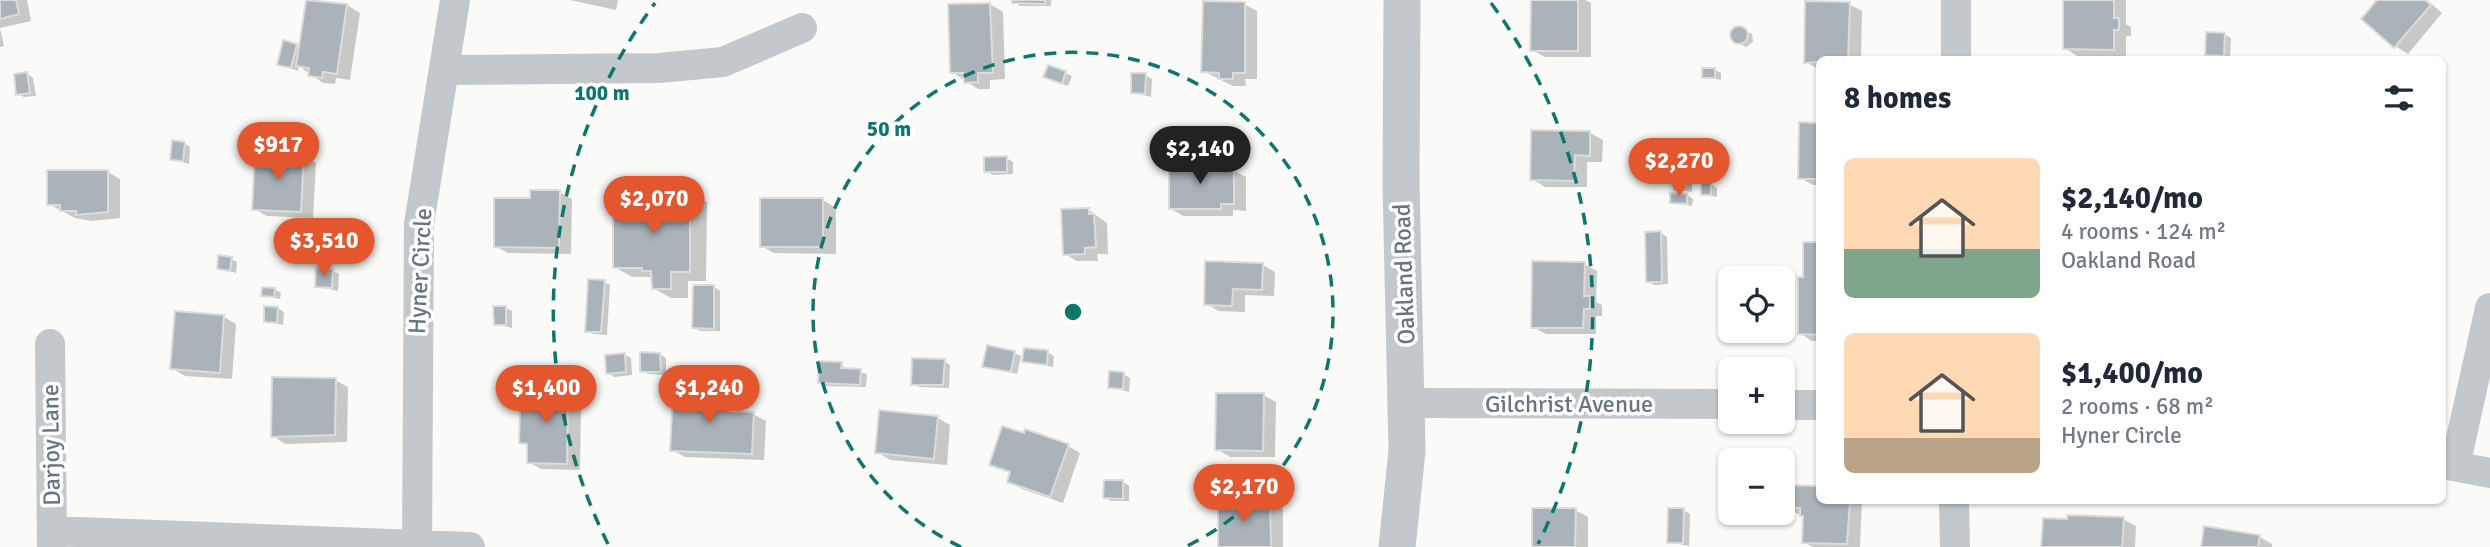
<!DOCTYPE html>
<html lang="en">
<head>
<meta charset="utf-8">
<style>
  :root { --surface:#fff; --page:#f6f6f7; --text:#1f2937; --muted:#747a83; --accent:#e4572e }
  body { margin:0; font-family:Signika,sans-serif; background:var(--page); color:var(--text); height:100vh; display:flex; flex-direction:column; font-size:26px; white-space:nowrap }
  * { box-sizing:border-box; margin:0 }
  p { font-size:23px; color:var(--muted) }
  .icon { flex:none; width:38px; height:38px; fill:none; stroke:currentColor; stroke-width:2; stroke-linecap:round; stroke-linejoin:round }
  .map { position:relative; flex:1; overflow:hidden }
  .side { position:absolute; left:1816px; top:56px; width:630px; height:448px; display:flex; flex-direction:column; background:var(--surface); border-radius:10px; box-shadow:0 2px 5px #0004 }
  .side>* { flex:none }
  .controls { position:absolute; left:1718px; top:266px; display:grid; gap:14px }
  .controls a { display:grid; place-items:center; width:77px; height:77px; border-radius:10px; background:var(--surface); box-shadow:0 2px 5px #0004; font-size:35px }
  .price { position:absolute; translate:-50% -60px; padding:0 16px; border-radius:24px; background:var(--accent); color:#fff; font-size:23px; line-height:46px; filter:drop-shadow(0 2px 4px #0008) }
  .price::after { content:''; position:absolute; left:50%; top:42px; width:21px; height:16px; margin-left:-10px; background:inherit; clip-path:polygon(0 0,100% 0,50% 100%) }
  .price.active { background:#222; color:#fff }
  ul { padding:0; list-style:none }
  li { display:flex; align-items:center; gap:21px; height:175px; padding:0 28px }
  li span { display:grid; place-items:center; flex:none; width:196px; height:140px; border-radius:10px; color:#555 }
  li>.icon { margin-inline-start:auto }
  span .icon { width:84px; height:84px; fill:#fffc; stroke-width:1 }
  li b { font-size:30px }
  h2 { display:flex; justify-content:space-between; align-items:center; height:84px; padding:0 28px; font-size:30px }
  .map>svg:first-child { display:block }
  .shadow { fill:#0003 }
  .building { fill:#aab3b9; stroke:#dcdcda; stroke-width:2 }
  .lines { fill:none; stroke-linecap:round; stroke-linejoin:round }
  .minor { stroke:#c3c8cc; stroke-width:30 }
  .tertiary { stroke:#c3c8cc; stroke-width:37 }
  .ring { fill:none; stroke:#0f766e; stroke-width:3.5; stroke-dasharray:12 9 }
  .labels { text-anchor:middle; stroke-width:7; stroke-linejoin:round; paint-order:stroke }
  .street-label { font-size:24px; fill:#657683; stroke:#fff }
  .centre { fill:#0f766e; stroke:#fff; stroke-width:3.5 }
  .ring-label { font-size:21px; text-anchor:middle; font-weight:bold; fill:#0f766e; stroke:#fff; stroke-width:7; stroke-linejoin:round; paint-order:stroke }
</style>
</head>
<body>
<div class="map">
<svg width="2490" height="547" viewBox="0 0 2490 547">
  <rect width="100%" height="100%" fill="#fafaf8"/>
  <path class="shadow" d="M0 0H27L31 21 0 28Z
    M307 0 347 5 360 13 350 80 336 78 335 84 323 83 299 66 298 71 279 64 284 42 301 48Z
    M570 0H618L616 10Z
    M1014 0H1051V6H1020Z
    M1533 0H1585L1591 3V57H1545L1532 50Z
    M2065 0H2126V24L2131 27V36H2126V56H2077L2065 48Z
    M2379 0H2427L2442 13 2408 54 2395 46Z
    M990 4 1003 12 1005 79 990 80V89H978L952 72Z
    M1244 4 1257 11V79H1245L1246 86H1233L1203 71Z
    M1849 4 1862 11 1861 60H1820V70L1806 62Z
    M1737 27 1752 34 1753 42 1746 47 1733 40 1731 34Z
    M0 28 4 46 0 47Z
    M2225 35 2231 38 2230 59 2207 54Z
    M1715 70 1721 73V80L1704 77Z
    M1065 73 1072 76 1068 86 1052 80Z
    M27 74 33 78 36 96 24 97 18 94Z
    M1145 75 1152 79 1151 97 1133 92Z
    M1820 124V185H1813L1800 178Z
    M1590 133 1603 140 1602 162H1587V187H1545L1532 179Z
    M184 143 190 147 189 164 172 159Z
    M303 155 316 163 313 218 267 216 254 209Z
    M1006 158 1013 162V174L993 175 986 171Z
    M1220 164 1246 177V211L1233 210V216H1183L1170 208Z
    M108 172 120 179V218L91 221 75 218 49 204Z
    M1686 181 1692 184V192L1676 189Z
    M1711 184 1717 188V197L1703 194Z
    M559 192 572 199 571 254 508 253 495 246 531 200Z
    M689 192 707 202 706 281H688V298H671L653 288V277H632L615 267 662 202Z
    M1687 195 1693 199 1692 206 1672 202Z
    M762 200H823L836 208V254L774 253 761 246Z
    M1089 210 1107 223 1108 254H1097L1098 261H1077L1065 254Z
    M1661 233 1667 237 1668 284 1654 285 1648 281Z
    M1820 244V341H1812L1799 333 1805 278Z
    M231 259 237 262 236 273 219 268Z
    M1584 264 1597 271 1596 302 1602 305V316H1596V334H1546L1533 327Z
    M1263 265 1275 272 1274 296 1245 295V312L1219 311 1206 304Z
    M332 271 339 274 338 291 316 286Z
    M604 282 610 285 607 335 593 334 586 331Z
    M714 287 720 291V331H700L694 327Z
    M275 289 281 293 280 299 263 295Z
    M278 308 284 312 283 325 265 321Z
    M506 308 512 311V328L495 324Z
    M224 317 236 324 232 379 185 376 172 368Z
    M1047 352 1054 356 1053 367 1024 361Z
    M1014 353 1021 356 1017 374 984 366Z
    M660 354 666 358V375L648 374 642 371Z
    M625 355 631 358 632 375 614 377 608 373Z
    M944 361 950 365 949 388 920 387 913 384Z
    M841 364 847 370 867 374 866 387 826 386 820 382Z
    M1123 374 1130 378 1129 392 1110 387Z
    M335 380 348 387 347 442 285 444 273 436Z
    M574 389 586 396V404H581L580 470 541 469 529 462V447L521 442 529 410Z
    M712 393 725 400V408L753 414 766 421 764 460 685 457 672 450Z
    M1263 395 1276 402 1275 457H1230L1217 449Z
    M938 418 950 425 947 465 890 460 877 452Z
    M1068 446 1080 453 1063 503 1022 489 1009 481 1012 474 991 464Z
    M1123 482 1129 486V501H1111L1105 497Z
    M1783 487 1820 489V500H1862L1860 547H1813L1804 542 1805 517 1783 507Z
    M1270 501 1283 509V547H1220Z
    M1575 510 1588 517V547H1534Z
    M1683 510 1690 514 1689 546 1669 542Z
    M2123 519 2136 526 2135 547H2043Z
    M2260 537 2272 544V547H2203Z"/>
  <path class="building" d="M0 0H16L19 14 0 19Z
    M306 0 347 4 337 74 323 72 322 78 308 76 309 68 296 66Z
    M1012 0H1045V4L1012 3Z
    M1531 0H1578V51H1530Z
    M2063 0H2114V18H2119V30H2114V50L2063 49Z
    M2377 0H2425L2431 5 2394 48 2361 19Z
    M1203 1 1245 2V73H1233V79H1219V73L1201 72Z
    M1805 1 1850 2 1848 60 1804 63Z
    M990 3 993 73H978V82L964 83 963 73H950L948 4Z
    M1730 35a9 9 0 1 1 18 0a9 9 0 1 1-18 0Z
    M2206 32 2225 33 2224 56 2205 55Z
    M283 40 297 44 291 68 277 65Z
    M1048 65 1066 71 1062 84 1043 77Z
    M1702 68H1715V78H1702Z
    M27 72 30 93 16 95 14 74Z
    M1131 73H1146L1145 94 1131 93Z
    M1799 122 1820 123V179H1798Z
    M1531 130 1590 131V156L1575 155 1574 181 1530 180Z
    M172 140 185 142 183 161 170 160Z
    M255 152 304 154 301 212 252 210Z
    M1007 156V172H984V157Z
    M1169 162 1221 163V168H1234V204H1221V209H1169Z
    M47 170H108V212L76 215V211H60V205H47Z
    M1673 179H1686V189L1674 190Z
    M1701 182H1711V195H1701Z
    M530 190H560L559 248 494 247V198H530Z
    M660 190H690V272H671V289H652L651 271H642V268H613V200L660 201Z
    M1670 193 1687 194V204L1670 203Z
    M760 198H823V247H760Z
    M1089 208V214H1094L1096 247 1085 248V254L1063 255 1061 209Z
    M1661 231 1662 282H1646L1645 232Z
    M1803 242H1820V335L1798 334V277H1803Z
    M218 255 232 257 230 271 217 269Z
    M1205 261 1263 263 1262 290 1233 289 1232 306 1204 305Z
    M1532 261 1585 262 1584 296H1590V309H1584L1583 328H1531Z
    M316 268 333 269 332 288 315 287Z
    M588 279 605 280 601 332H585Z
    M693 285H714V329L692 328Z
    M262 287 275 288 274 297 261 296Z
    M264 306 278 307 277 323 264 322Z
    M493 306H506V325H494Z
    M175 311 224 315 220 373 170 369Z
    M987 345 1015 351 1011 372 982 367Z
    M1024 348 1048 350 1047 365 1022 362Z
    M640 352 660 353 661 372H640Z
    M625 353 626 372 606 374 605 355Z
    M912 358 945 359 943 385H911Z
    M819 361 842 362 841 368 861 369 860 385 818 383Z
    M1109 371 1124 372 1123 389 1108 388Z
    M272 377 336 378 335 435 271 437Z
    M527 387H574V397L568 398 567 464 527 463V444L519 443 520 408H527Z
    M673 390 713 391 712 406H730V411L754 412 752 454 670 451Z
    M1216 393H1264L1263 451 1215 450Z
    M879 410 938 416 934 459 875 453Z
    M1002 426 1024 433 1025 429 1069 444 1050 497 1007 482 1010 472 989 465Z
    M1104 480H1123V499L1103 498Z
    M1783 485 1820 486V500H1850L1847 544 1802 543 1803 516H1800V508L1783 507Z
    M1218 500H1270L1271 547H1218Z
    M1532 508H1576L1575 547H1532Z
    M1668 508H1684L1683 543H1667Z
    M2067 515 2124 517 2122 547H2041L2043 518 2067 519Z
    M2204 526 2260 535 2258 547H2201Z"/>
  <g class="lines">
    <path class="minor" d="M1956 60V0
      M444 70 659 68 723 62 802 28
      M50 344 52 547
      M1407 403 1731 404
      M1783 405H1820
      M2443 464 2490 473
      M2455 466 2490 308
      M1954 500 1955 547
      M52 531 470 547
      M417 545 419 224 455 0"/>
    <path class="tertiary" d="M1397 547 1407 451 1401 185 1402 0"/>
  </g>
  <g class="ring">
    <path d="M961 547A260 260 0 1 1 1185 547"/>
    <path d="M608 544A520 520 0 0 1 655 3M1491 3A520 520 0 0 1 1538 544"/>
  </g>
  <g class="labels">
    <g class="street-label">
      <text transform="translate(420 271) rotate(-87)" y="8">Hyner Circle</text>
      <text transform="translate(1404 274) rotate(-92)" y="8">Oakland Road</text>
      <text x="1569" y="412">Gilchrist Avenue</text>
      <text transform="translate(51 445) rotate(-91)" y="8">Darjoy Lane</text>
    </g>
  </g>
  <circle cx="1073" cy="312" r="10" class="centre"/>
  <g class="ring-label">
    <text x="602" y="100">100 m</text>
    <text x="889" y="136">50 m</text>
  </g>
</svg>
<div class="controls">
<a><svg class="icon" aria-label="locate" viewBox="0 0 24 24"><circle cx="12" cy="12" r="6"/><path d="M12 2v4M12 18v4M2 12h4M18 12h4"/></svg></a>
<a>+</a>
<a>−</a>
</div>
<b class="price" style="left:278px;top:182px">$917</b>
<b class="price active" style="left:1200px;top:186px">$2,140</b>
<b class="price" style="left:1679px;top:198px">$2,270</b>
<b class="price" style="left:654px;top:236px">$2,070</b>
<b class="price" style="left:324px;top:278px">$3,510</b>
<b class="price" style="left:546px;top:425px">$1,400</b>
<b class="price" style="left:709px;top:425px">$1,240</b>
<b class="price" style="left:1244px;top:524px">$2,170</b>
<section class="side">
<h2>8 homes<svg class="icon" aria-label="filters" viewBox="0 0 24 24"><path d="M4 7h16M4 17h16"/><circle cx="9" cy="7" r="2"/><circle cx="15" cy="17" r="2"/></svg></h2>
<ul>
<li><span style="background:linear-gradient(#ffd9b3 65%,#7fa58c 0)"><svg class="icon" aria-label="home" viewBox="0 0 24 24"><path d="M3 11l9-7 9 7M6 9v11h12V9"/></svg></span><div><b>$2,140/mo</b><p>4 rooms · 124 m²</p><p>Oakland Road</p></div></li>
<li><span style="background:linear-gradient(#ffd9b3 75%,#b9a48a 0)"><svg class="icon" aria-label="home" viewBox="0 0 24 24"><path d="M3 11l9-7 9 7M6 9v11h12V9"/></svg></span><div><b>$1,400/mo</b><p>2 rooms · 68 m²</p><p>Hyner Circle</p></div></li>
</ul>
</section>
</div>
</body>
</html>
